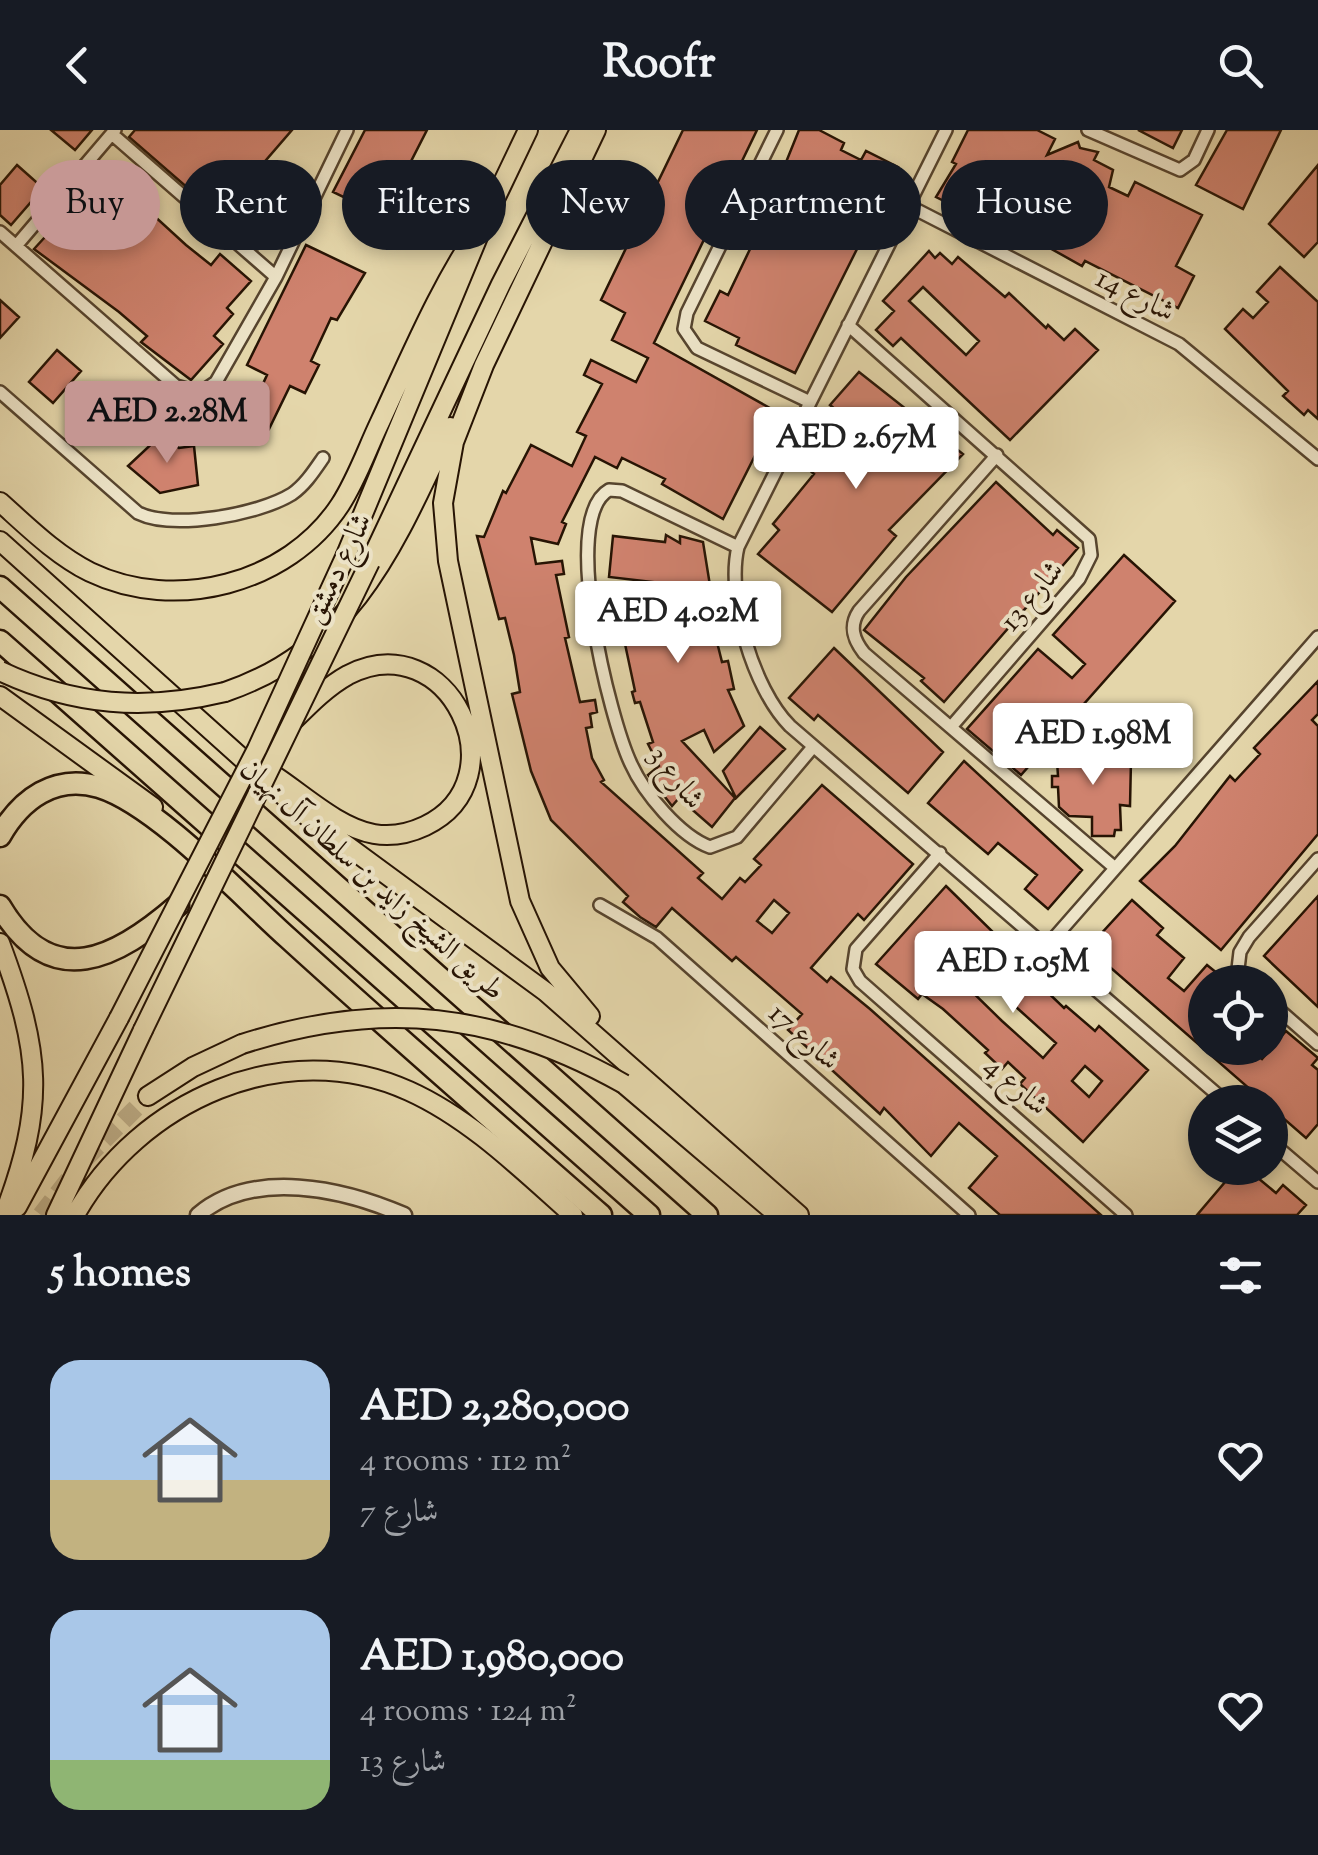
<!DOCTYPE html>
<html lang="en">
<head>
<meta charset="utf-8">
<style>
  :root { --surface:#171b24; --page:#242831; --text:#f1f3f6; --muted:#9ea1a6; --accent:#c59692 }
  body { margin:0; font-family:"Sorts Mill Goudy",Amiri,serif; background:var(--page); color:var(--text); height:100vh; display:flex; flex-direction:column; font-size:38px; white-space:nowrap }
  * { box-sizing:border-box; margin:0 }
  p { font-size:32px; color:var(--muted) }
  .icon { flex:none; width:55px; height:55px; fill:none; stroke:currentColor; stroke-width:2; stroke-linecap:round; stroke-linejoin:round }
  .map { position:relative; height:1085px; overflow:hidden }
  .panel { display:flex; flex-direction:column; background:var(--surface); flex:1 }
  .panel>* { flex:none }
  .guide { position:absolute; left:30px; top:30px; width:1260px; height:90px; display:flex; gap:20px }
  .controls { position:absolute; left:1188px; top:835px; display:grid; gap:20px }
  .controls a { display:grid; place-items:center; width:100px; height:100px; border-radius:50%; background:var(--surface); box-shadow:0 5px 15px #0003; font-size:50px }
  .price { position:absolute; translate:-50% -85px; padding:0 22px; border-radius:10px; background:#fff; color:#222; font-size:32px; line-height:65px; filter:drop-shadow(0 2px 5px #0008) }
  .price::after { content:''; position:absolute; left:50%; top:60px; width:30px; height:22px; margin-left:-15px; background:inherit; clip-path:polygon(0 0,100% 0,50% 100%) }
  .price.current { background:var(--accent); color:#111 }
  ul { padding:0; list-style:none }
  li { display:flex; align-items:center; gap:30px; height:250px; padding:0 50px }
  li span { display:grid; place-items:center; flex:none; width:280px; height:200px; border-radius:30px; color:#555 }
  li>.icon { margin-inline-start:auto }
  span .icon { width:120px; height:120px; fill:#fffc; stroke-width:1 }
  li b { font-size:42px }
  h2 { display:flex; justify-content:space-between; align-items:center; height:120px; padding:0 50px; font-size:42px }
  .pill { padding:0 35px; border-radius:45px; background:var(--surface); box-shadow:0 5px 15px #0003; font-size:35px; line-height:90px }
  .pill.current { background:var(--accent); color:#111 }
  header { display:flex; justify-content:space-between; align-items:center; height:130px; padding:0 50px; background:var(--surface); font-size:45px; font-weight:700 }
  .map>svg:first-child { display:block }
  .building { fill:#cf826e; stroke:#271404; stroke-width:2.5; fill-rule:evenodd }
  .lines { fill:none; stroke-linecap:round; stroke-linejoin:round }
  .primary-tunnel { stroke:#beaf89; stroke-width:18; stroke-dasharray:18 9; stroke-linecap:butt }
  .minor-casing { stroke:#56442e; stroke-width:16 }
  .tertiary-casing { stroke:#56442e; stroke-width:19 }
  .primary-casing { stroke:#271404; stroke-width:22 }
  .motorway-casing { stroke:#271404; stroke-width:25 }
  .minor { stroke:#ede4c8; stroke-width:11 }
  .tertiary { stroke:#ede4c8; stroke-width:14 }
  .primary { stroke:#e4d6aa; stroke-width:18 }
  .motorway { stroke:#e4d6aa; stroke-width:20 }
  .primary-bridge-casing { stroke:#271404; stroke-width:22; stroke-linecap:butt }
  .primary-bridge { stroke:#e4d6aa; stroke-width:18 }
  .labels { text-anchor:middle; stroke-width:8; stroke-linejoin:round; paint-order:stroke }
  .street-label { font-size:30px; fill:#271404; stroke:#ede4c8 }
</style>
</head>
<body>
<header><svg class="icon" aria-label="back" viewBox="0 0 24 24"><path d="M15 5l-7 7 7 7"/></svg>Roofr<svg class="icon" aria-label="search" viewBox="0 0 24 24"><circle cx="10" cy="10" r="6"/><path d="M15 15l6 6"/></svg></header>
<div class="map">
<svg width="1318" height="1085" viewBox="0 0 1318 1085">
  <rect width="100%" height="100%" fill="#e4d6aa"/>
  <filter id="stains"><feTurbulence type="fractalNoise" baseFrequency=".002" numOctaves="4"/><feColorMatrix values="0 0 0 0 .2 0 0 0 0 .09 0 0 0 0 .02 0 0 0 .5 -.17"/></filter>
  <radialGradient id="worn" r=".72"><stop offset=".6" stop-color="#630" stop-opacity="0"/><stop offset="1" stop-color="#630" stop-opacity=".3"/></radialGradient>
  <path class="building" d="M51 0H92L75 20Z
    M135 0H292L261 36 293 64 271 88 279 95 258 119 129 7Z
    M365 0H427L383 86 333 62Z
    M683 0H757L654 213 777 282 723 389 662 354 665 349 622 328 617 338 595 327 562 392 566 394 558 414 531 408 536 434 562 431 564 444 556 445 569 507 565 508 580 572 595 570 597 582 590 584 592 597 586 598 592 628 604 650 601 652 703 743 698 748 722 769 740 748 745 752 761 735 754 729 822 655 913 734 864 790 858 784 811 838 827 852 831 847 870 879 1101 1085H1000L969 1058 997 1026 959 993 931 1026 884 978 880 984 788 900 802 884 736 827 732 831 672 778 656 797 640 787 623 772 628 766 551 690 531 641 512 564 520 562 514 525 505 488 499 489 477 406 484 407 503 361 506 363 531 315 572 336 586 306 577 302 602 254 584 245 591 230 636 252 648 228 612 210 625 183 601 170ZM774 770 789 783 772 803 757 791Z
    M799 0H819L844 13 841 20 861 30 866 21 898 37 795 243 736 215 739 208 705 191 720 161 728 165 751 117 743 113 774 62Z
    M968 0H1037L1055 9 1047 25 1078 12 1080 18 1098 22 1094 30 1113 40 1109 57 1128 66 1135 52 1202 85 1176 136 1194 146 1178 178 1085 131 1082 136 1012 97 970 78 968 83 936 67 956 34 952 32Z
    M1138 0H1182L1173 18Z
    M1227 0H1281L1243 79 1196 55Z
    M113 33 137 54 129 63 186 115 211 135 220 124 251 151 227 178 233 184 214 206 223 214 191 250 141 212 147 206 119 182 34 119Z
    M17 35 43 58 11 95 0 85V55Z
    M1318 35V112L1304 127 1269 94Z
    M306 115 365 143 337 190 331 188 311 231 319 235 305 263 290 256 269 299 247 288 267 245 247 235Z
    M929 121 935 128 940 123 952 134 958 127 1005 167 1009 163 1046 198 1048 195 1064 210 1075 199 1098 220 1010 310 901 208 893 216 876 200 894 181 883 171ZM923 157 979 211 966 225 909 171Z
    M1280 137 1318 172V289L1308 280 1304 285 1283 266 1288 261 1225 199 1243 179 1253 188 1268 172 1257 162Z
    M0 170 19 187 0 208Z
    M57 220 81 241 53 273 29 252Z
    M859 242 963 324 889 400 896 406 832 482 758 424 779 400 773 394 814 344 804 335 842 285 830 275Z
    M161 305 179 318 194 316 198 355 160 363 128 336Z
    M996 352 1053 405 1057 400 1078 418 944 572 921 551 924 548 864 500 906 447Z
    M666 405 680 413V406L703 412 717 499 720 498 723 510 718 516 722 532 728 531 734 559 728 560 744 596 714 622 704 600 682 611 735 668 712 697 679 668 672 676 648 645 659 636 648 614 653 612 640 572 635 573 632 562 635 561 625 514 629 513 620 465 678 455 609 447 613 406 665 412Z
    M1124 425 1175 471 1021 645 967 599 1038 519 1072 548 1085 534 1053 505Z
    M834 518 943 622 908 663 818 585 814 590 789 568Z
    M1318 551V584L1312 590 1318 596V704L1221 820 1140 751 1175 716 1230 646 1235 651 1260 624 1254 618Z
    M760 597 785 619 736 668 723 641Z
    M1056 617 1094 618V630H1131L1130 676 1120 675 1121 700H1115L1114 706H1092V687L1069 686 1059 677 1058 657H1052V646H1058Z
    M964 631 1082 740 1048 779 1025 759 1037 745 998 713 988 724 928 673Z
    M946 756 998 807 960 850 1002 891 1043 928 1056 913 986 850 1008 824 1064 878 1066 876 1095 901 1099 896 1148 940 1083 1012 1020 954 1025 948 1008 932 1002 939 985 923 988 920 943 879 922 864 918 869 876 834ZM1085 936 1102 951 1089 967 1072 951Z
    M1318 766V877L1264 826Z
    M1132 770 1163 798 1157 805 1184 828 1168 848 1184 861 1207 835 1228 852H1205V918H1248L1262 929 1286 901 1318 928 1312 935 1318 940V994L1306 1008 1088 818Z
    M1237 1038H1246L1276 1063 1283 1055 1306 1075 1297 1085H1197Z"/>
  <g class="lines">
    <path class="primary-tunnel" d="M85 1029 148 966
      M41 1085 69 1049"/>
    <g class="minor-casing">
      <path id="minor" d="M777 0 687 183 684 199 697 218 810 272
        M946 0 738 417C726 467 753 559 790 596L1226 972
        M1088 0 1180 40 1194 30 1208 0
        M112 4 276 147
        M909 76 1179 214 1318 329
        M0 102 176 256 200 263 216 252 276 147 347 0
        M16 116 115 0
        M848 195 1089 409 1091 425 1079 449 951 597
        M0 262 138 383C173 400 258 385 292 364 305 355 314 341 323 328
        M997 325 859 481C849 496 853 509 864 523L1115 738
        M738 417 622 361 609 360C559 388 610 590 631 634 644 663 680 706 710 717L737 707 813 617
        M940 723 856 819 853 839 860 851 1126 1085
        M600 775 657 808 969 1085
        M1048 815 1318 507
        M1249 852 1238 839 1240 822 1249 807 1318 729
        M1270 872 1318 914
        M1270 1011 1318 1052"/>
    </g>
    <g class="tertiary-casing">
      <path id="tertiary" d="M198 1085C253 1038 344 1059 404 1085"/>
    </g>
    <g class="primary-casing">
      <path id="primary" d="M0 372C28 397 56 425 90 442 175 483 288 454 340 375 357 349 367 319 380 292 412 223 441 153 485 90
        M0 411 304 684 546 862 799 1085
        M346 425 485 90 528 0
        M370 432 501 154 580 0
        M225 562C355 518 396 411 450 297
        M0 566 153 677
        M275 646C304 665 339 698 374 704 392 707 408 704 425 696 523 649 448 493 348 545 328 556 311 573 295 589
        M0 813C41 923 46 974 4 1085
        M590 886 550 838 520 771 448 431 443 373 454 312 484 235 596 0
        M624 954 778 1085
        M148 966 193 937 242 914
        M17 1077 119 888
        M56 1085 143 900
        M75 1085C138 972 284 904 409 961 471 989 522 1040 573 1085"/>
    </g>
    <g class="motorway-casing">
      <path id="motorway" d="M0 457 707 1085
        M0 511 649 1085
        M0 706C21 669 55 644 99 657 157 675 241 766 288 808 391 902 496 993 601 1085
        M0 776C52 864 117 828 178 775"/>
    </g>
    <use href="#minor" class="minor"/>
    <use href="#tertiary" class="tertiary"/>
    <use href="#primary" class="primary"/>
    <use href="#motorway" class="motorway"/>
    <g class="primary-bridge-casing">
      <path id="primary-bridge" d="M0 541C74 576 146 581 225 562
        M119 888 257 619 346 425
        M143 900 370 432
        M242 914C382 869 496 882 624 954"/>
    </g>
    <use href="#primary-bridge" class="primary-bridge"/>
  </g>
  <g class="labels">
    <g class="street-label">
      <text transform="translate(1136 164) rotate(27)" y="10">شارع 14</text>
      <text transform="translate(337 438) rotate(-64)" y="10">شارع دمشق</text>
      <text transform="translate(1031 465) rotate(-50)" y="10">شارع 13</text>
      <text transform="translate(677 647) rotate(52)" y="10">شارع 3</text>
      <text transform="translate(373 749) rotate(42)" y="10">طريق الشيخ زايد بن سلطان آل نهيان</text>
      <text transform="translate(805 906) rotate(42)" y="10">شارع 17</text>
      <text transform="translate(1017 955) rotate(41)" y="10">شارع 4</text>
    </g>
  </g>
  <rect width="100%" height="100%" filter="url(#stains)"/>
  <rect width="100%" height="100%" fill="url(#worn)"/>
</svg>
<div class="controls">
<a><svg class="icon" aria-label="locate" viewBox="0 0 24 24"><circle cx="12" cy="12" r="6"/><path d="M12 2v4M12 18v4M2 12h4M18 12h4"/></svg></a>
<a><svg class="icon" aria-label="layers" viewBox="0 0 24 24"><path d="M12 4l9 5-9 5-9-5zM3 14l9 5 9-5"/></svg></a>
</div>
<b class="price current" style="left:167px;top:336px">AED 2.28M</b>
<b class="price" style="left:856px;top:362px">AED 2.67M</b>
<b class="price" style="left:678px;top:536px">AED 4.02M</b>
<b class="price" style="left:1093px;top:658px">AED 1.98M</b>
<b class="price" style="left:1013px;top:886px">AED 1.05M</b>
<div class="guide">
<a class="pill current">Buy</a>
<a class="pill">Rent</a>
<a class="pill">Filters</a>
<a class="pill">New</a>
<a class="pill">Apartment</a>
<a class="pill">House</a>
</div>
</div>
<section class="panel">
<h2>5 homes<svg class="icon" aria-label="filters" viewBox="0 0 24 24"><path d="M4 7h16M4 17h16"/><circle cx="9" cy="7" r="2"/><circle cx="15" cy="17" r="2"/></svg></h2>
<ul>
<li><span style="background:linear-gradient(#a9c7e8 60%,#c2b280 0)"><svg class="icon" aria-label="home" viewBox="0 0 24 24"><path d="M3 11l9-7 9 7M6 9v11h12V9"/></svg></span><div><b>AED 2,280,000</b><p>4 rooms · 112 m²</p><p>شارع 7</p></div><svg class="icon" aria-label="heart" viewBox="0 0 24 24"><path d="M12 20l-8-8c-3-5 5-10 8-4 3-6 11-1 8 4z"/></svg></li>
<li><span style="background:linear-gradient(#a9c7e8 75%,#8fb573 0)"><svg class="icon" aria-label="home" viewBox="0 0 24 24"><path d="M3 11l9-7 9 7M6 9v11h12V9"/></svg></span><div><b>AED 1,980,000</b><p>4 rooms · 124 m²</p><p>شارع 13</p></div><svg class="icon" aria-label="heart" viewBox="0 0 24 24"><path d="M12 20l-8-8c-3-5 5-10 8-4 3-6 11-1 8 4z"/></svg></li>
</ul>
</section>
</body>
</html>
